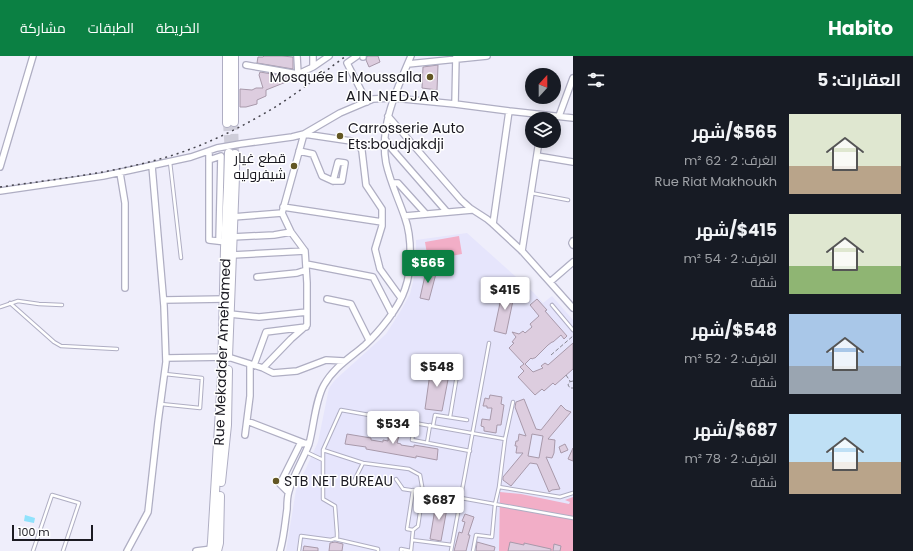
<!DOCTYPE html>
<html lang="ar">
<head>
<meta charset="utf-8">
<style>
  :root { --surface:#171b24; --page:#242831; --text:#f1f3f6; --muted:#9ea1a6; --accent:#0b8043 }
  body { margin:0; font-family:Poppins,Cairo,sans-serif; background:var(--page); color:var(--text); direction:rtl; height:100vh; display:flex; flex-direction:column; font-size:15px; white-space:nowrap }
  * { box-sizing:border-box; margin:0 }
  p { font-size:13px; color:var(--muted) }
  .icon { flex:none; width:22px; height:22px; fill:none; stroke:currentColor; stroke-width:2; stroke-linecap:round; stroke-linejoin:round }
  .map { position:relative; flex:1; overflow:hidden; direction:ltr }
  .sheet { display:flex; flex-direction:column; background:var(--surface); width:340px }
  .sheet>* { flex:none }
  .needle { width:26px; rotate:21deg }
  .tools { position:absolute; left:525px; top:12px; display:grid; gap:8px }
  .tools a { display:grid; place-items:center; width:36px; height:36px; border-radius:50%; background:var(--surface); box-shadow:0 2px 10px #0003; font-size:20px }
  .scale { position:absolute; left:12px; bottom:10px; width:81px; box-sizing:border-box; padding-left:4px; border:2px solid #1b1a22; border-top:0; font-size:11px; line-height:14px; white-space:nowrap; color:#1b1a22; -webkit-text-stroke:3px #fff; paint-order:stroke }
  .price { position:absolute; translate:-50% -34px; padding:0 9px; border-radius:4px; background:#fff; color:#222; font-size:13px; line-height:26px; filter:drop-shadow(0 1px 2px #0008) }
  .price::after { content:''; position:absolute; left:50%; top:24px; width:12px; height:9px; margin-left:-6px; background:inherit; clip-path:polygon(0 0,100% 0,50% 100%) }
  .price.current { background:var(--accent); color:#fff }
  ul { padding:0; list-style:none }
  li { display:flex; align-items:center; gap:12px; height:100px; padding:0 12px }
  li span { display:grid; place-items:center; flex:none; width:112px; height:80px; border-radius:0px; color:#555 }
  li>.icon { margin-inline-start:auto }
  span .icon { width:48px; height:48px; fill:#fffc; stroke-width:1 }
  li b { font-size:17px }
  h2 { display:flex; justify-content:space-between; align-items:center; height:48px; padding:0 12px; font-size:17px }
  header { display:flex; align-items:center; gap:24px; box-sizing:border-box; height:56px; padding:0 20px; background:var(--accent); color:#fff }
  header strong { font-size:19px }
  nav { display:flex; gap:22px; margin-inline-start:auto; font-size:14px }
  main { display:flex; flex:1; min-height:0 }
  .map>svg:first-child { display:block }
  .built { fill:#e6e5fc }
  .green { fill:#f2aec7 }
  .water { fill:#90e2fc }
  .building { fill:#ddcddf; stroke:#a899aa; fill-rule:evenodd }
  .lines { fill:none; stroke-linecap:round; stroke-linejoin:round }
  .secondary-tunnel { stroke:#cfceda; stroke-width:8; stroke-dasharray:8 4; stroke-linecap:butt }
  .service-casing { stroke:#afaec3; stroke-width:4.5 }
  .minor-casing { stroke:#afaec3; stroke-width:8 }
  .secondary-casing { stroke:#afaec3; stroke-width:10 }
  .path { stroke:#868590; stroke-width:1; stroke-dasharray:4 2; stroke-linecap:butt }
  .service { stroke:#fff; stroke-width:2.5 }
  .minor { stroke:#fff; stroke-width:5.5 }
  .secondary { stroke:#fff; stroke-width:8 }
  .rail { stroke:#46454e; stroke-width:1.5; stroke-dasharray:2 4; stroke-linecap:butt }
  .poi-dot { fill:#625623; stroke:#fff; stroke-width:1.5 }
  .labels { text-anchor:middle; stroke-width:3; stroke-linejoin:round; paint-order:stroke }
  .poi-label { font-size:14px; fill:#1b1a22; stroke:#fff; text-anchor:end }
  .street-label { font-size:14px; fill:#1b1a22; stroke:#fff }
  .neighbourhood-label { font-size:15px; letter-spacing:1px; fill:#1b1a22; stroke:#fff }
</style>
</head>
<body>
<header>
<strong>Habito</strong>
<nav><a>الخريطة</a><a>الطبقات</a><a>مشاركة</a></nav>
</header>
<main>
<section class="sheet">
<h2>العقارات: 5<svg class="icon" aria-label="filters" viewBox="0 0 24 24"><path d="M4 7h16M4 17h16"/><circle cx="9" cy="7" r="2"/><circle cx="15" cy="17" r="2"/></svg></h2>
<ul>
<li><span style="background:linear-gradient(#dfe7d0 65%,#b9a48a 0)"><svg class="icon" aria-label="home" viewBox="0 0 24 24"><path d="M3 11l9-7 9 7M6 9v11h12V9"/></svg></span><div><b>$565/شهر</b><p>الغرف: 2 · 62 m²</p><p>Rue Riat Makhoukh</p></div></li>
<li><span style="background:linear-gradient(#dfe7d0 65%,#8fb573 0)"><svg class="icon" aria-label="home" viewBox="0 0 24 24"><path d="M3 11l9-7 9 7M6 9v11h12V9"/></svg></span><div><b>$415/شهر</b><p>الغرف: 2 · 54 m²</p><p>شقة</p></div></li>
<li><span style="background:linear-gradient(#a9c7e8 65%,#9aa5b1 0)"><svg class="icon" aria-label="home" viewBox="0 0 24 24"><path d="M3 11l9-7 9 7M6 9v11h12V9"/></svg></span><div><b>$548/شهر</b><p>الغرف: 2 · 52 m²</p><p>شقة</p></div></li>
<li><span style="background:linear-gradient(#bfe0f5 60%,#b9a48a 0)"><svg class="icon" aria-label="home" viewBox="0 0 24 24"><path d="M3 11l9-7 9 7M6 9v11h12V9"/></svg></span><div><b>$687/شهر</b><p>الغرف: 2 · 78 m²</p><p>شقة</p></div></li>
</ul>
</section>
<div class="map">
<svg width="573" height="495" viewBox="0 0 573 495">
  <rect width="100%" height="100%" fill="#efeefb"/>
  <path class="built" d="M467 177 533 236 543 247 552 240 573 264V495H286L296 434 318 386 329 332 335 324 386 278 400 256 410 238 416 213V184Z"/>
  <path class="green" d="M459 180 462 198 428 204 425 186Z
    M500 436 521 438 569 448 570 446 565 444 573 441V495H499Z"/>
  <path class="water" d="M25 459 35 462 34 467 24 465Z"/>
  <path class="building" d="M264 0H282L293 1V13L257 7 258 1H263Z
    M367 0H378L380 6 369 11 366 4Z
    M438 9 437 34 422 32 423 11Z
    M260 16 296 22 266 34V40L257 44V48L246 51H240V33L252 34 256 32H263L259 19Z
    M430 212 437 214 429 244 420 242 426 215H430Z
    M503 233 515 235 506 278 494 275Z
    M537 243 547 254 545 255 567 280 564 283 561 279 553 286H552L548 289 535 302H534L532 303 531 302 525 308 533 316 543 312 541 310 545 307 548 309 573 287V313L555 329 553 327 544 335 542 333 535 339 518 321 524 315 520 311 524 308 509 292 514 287 512 286 516 281 512 276 519 278 523 275 525 277 532 271 530 268 539 260 530 249Z
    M431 310 450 313 442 355 425 353Z
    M490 339 502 341 501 348 504 349 501 369H497L496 377 484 375V371L481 370 482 363 490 364 492 352H487V350H483L485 342 489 343Z
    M524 343 536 373 541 374 561 349 566 354 571 356 548 383 555 384 554 397 552 402 546 401 560 433 552 434 549 436 537 408 530 407 511 430 503 424V421L523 397H516L517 390H515L516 385H518L519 378 526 380 515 351 516 346ZM532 378 543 380 539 402 528 400Z
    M392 366 399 367 402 369 397 387 401 388V389L414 391V389L438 393 437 404 416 400V402L366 393V391L345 388 347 378 371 382V384L383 386V384L388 385 389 367Z
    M565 388 568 394 561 397 559 391Z
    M573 392V405L568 403Z
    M438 445 448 447 441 485 430 483 436 447 438 448Z
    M465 458 474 461 468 479H470L466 495H454L459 476 462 477 465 466 462 465Z
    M335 486 343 488 342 495H329L330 487Z
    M477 486 495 491 494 495H476Z
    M510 486 524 489V487L551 493V495H508Z
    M554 488 561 490 560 495H553Z
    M304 490 318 492V495H303Z"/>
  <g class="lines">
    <path class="secondary-tunnel" d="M234 66 235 98
      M227 67 229 97"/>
    <g class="service-casing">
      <path id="service" d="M170 106 181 202
        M531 137 568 144
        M10 247 54 286 61 290 117 293
        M552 249 573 274
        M0 251 18 245 39 248 62 249
        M161 348 200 352 202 322 165 318
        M450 361 459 307
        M415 367 412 384 470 395
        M433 370 435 359 467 364
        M505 383 513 346
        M427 387 430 369
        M306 396 323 404
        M363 407 409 413 420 419 423 436 403 433 396 423
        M353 427 363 407 323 394 341 354 505 383 499 431 560 441 573 437
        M413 434 407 473 413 474
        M335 483 378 493V495
        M412 484 452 489
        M33 495 52 439 79 447 63 495
        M299 495 301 480 331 484 337 482V477L335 450 323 443V394
        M401 495V493L411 495 413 474 418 470 423 436 461 442 573 462
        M451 495 489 287
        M473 495 476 479 492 481 495 448 499 431"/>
    </g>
    <g class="minor-casing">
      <path id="minor" d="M297 0 298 18 313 11
        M313 0V11L329 0
        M357 0 347 7 367 46
        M363 0V1
        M408 8 487 0
        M246 9 298 18
        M455 48 456 0
        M388 60 461 144 470 152 487 163 493 168 522 195 573 252
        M559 60 573 22
        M385 83 392 93 447 156
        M299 95 313 98 322 120 333 125 338 106 345 107 342 125H333
        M209 96V184L226 186
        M537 100 573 106
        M209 104 221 100 219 185
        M0 111 33 0
        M120 117 125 147V232
        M392 127H398L426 158
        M0 135 103 120 191 101 217 92 240 88 292 81 304 78 340 57 373 43 393 42 455 48 509 55 573 62
        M283 151 382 166
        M405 160 472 154
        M233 161 282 157
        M493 168 509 55
        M232 181 274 179 291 176
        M573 185 572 187 573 189
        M522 195 539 85
        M232 199 305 195
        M306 208 373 221 392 258
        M257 221 297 217 306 214
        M550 226 573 206
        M327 243 351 248 369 284
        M164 244 225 243
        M230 258 259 261 307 256
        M166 302 228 301 263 312
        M344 305 326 304 297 315 273 317 263 312 291 283 307 269V227L305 195 291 176 282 157 304 78 351 85C357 88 360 89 362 95L366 129 382 153V170L375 193 380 213 401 242
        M254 309 266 276 306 271
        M247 365 304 387
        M245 379 250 340V308
        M288 436 280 428 300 388 309 387
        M127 495 148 456 158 366 166 306 164 250 152 110
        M196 495 212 493
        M280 495C284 481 285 467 287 453 287 447 287 441 289 435 293 419 303 404 309 388 314 370 315 345 324 329 334 311 350 302 365 289 379 276 399 252 405 233 412 214 412 181 405 162 399 144 390 126 386 107 379 70 397 33 411 0"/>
    </g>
    <g class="secondary-casing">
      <path id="secondary" d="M227 0V67
        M234 0V66
        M228 301 235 120V98
        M221 426 227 369 228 314
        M211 495 212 486 222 320 225 192 228 131 229 97
        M217 495 219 487 220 440"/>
    </g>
    <path class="path" d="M551 299 573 280
      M566 319 570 325
      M573 325 569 326 568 329 570 332H573"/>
    <use href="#service" class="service"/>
    <use href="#minor" class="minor"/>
    <use href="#secondary" class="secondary"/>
    <path class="rail" d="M0 131C57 123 115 117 170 100 207 89 248 68 280 48 303 33 324 16 346 0"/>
  </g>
  <g class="poi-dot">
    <circle cx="430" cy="21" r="4"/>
    <circle cx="340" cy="80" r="4"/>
    <circle cx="294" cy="110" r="4"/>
    <circle cx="276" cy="425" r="4"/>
  </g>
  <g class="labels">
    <g class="poi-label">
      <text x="422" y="26">Mosquée El Moussalla</text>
      <text x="348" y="77" text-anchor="start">Carrosserie Auto<tspan x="348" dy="16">Ets:boudjakdji</tspan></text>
      <text x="286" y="107">قطع غيار<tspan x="286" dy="16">شيفروليه</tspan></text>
      <text x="284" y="430" text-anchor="start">STB NET BUREAU</text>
    </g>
    <g class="street-label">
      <text transform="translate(222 296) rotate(-88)" y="5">Rue Mekadder Amehamed</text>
    </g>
    <g class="neighbourhood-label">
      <text x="393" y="45">AIN NEDJAR</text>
    </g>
  </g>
</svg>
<div class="tools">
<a><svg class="needle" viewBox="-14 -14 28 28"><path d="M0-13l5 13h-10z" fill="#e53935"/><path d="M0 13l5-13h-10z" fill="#9ea1a6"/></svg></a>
<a><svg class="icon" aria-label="layers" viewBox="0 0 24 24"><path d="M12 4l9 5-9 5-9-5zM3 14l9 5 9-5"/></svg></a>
</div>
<div class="scale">100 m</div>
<b class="price current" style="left:428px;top:228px">$565</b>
<b class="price" style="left:505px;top:255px">$415</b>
<b class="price" style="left:437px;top:332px">$548</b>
<b class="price" style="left:393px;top:389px">$534</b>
<b class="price" style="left:439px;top:465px">$687</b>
</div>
</main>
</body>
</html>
